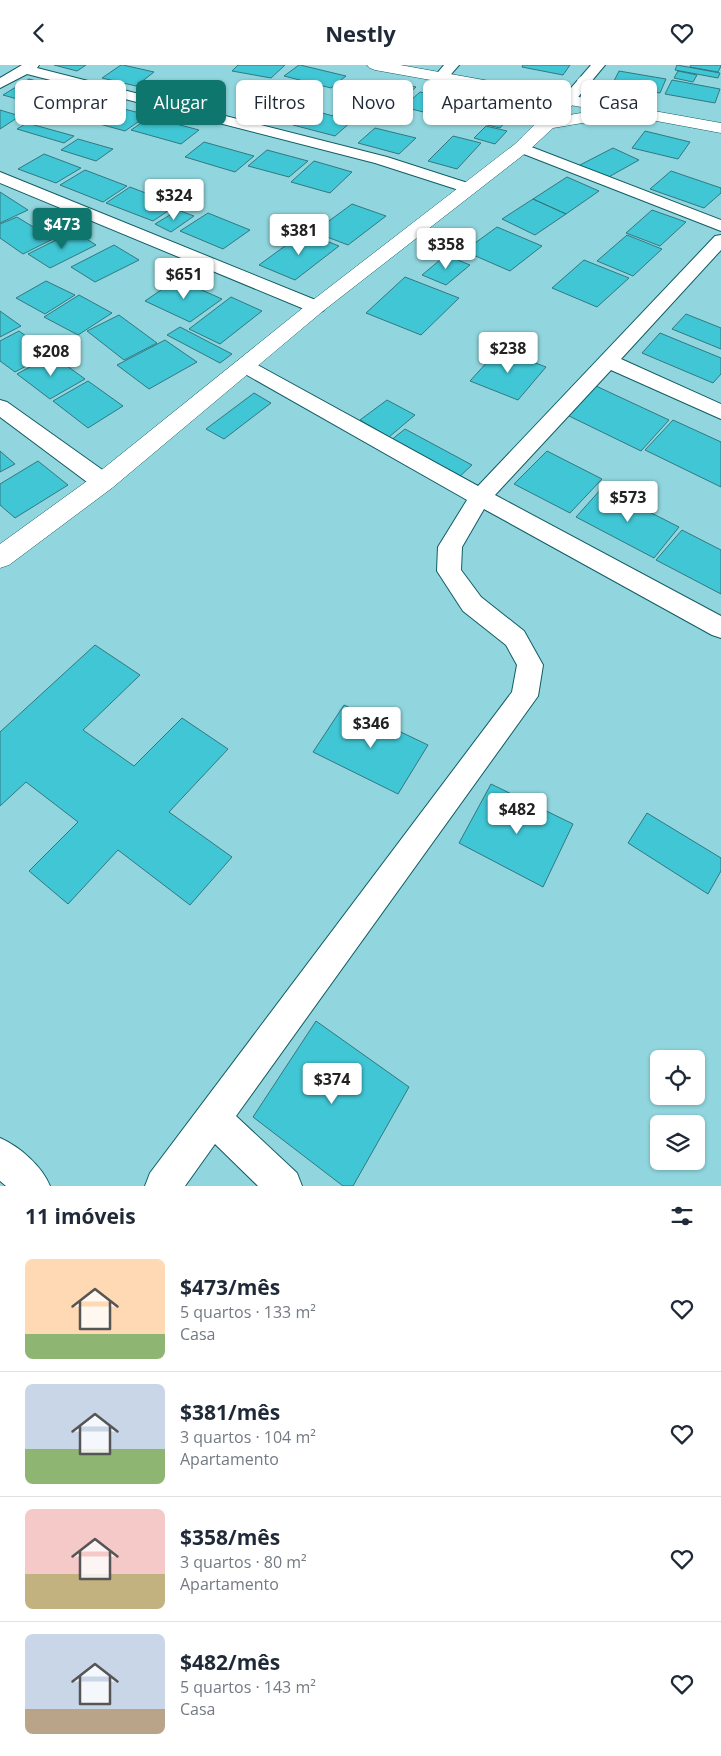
<!DOCTYPE html>
<html lang="pt">
<head>
<meta charset="utf-8">
<style>
  :root { --surface:#fff; --page:#f2f2f3; --text:#1f2937; --muted:#747a83; --line:#e0e1e3; --accent:#0f766e }
  body { margin:0; font-family:"Open Sans",sans-serif; background:var(--page); color:var(--text); height:100vh; display:flex; flex-direction:column; font-size:19px; white-space:nowrap }
  * { box-sizing:border-box; margin:0 }
  p { font-size:16px; color:var(--muted) }
  .icon { flex:none; width:28px; height:28px; fill:none; stroke:currentColor; stroke-width:2; stroke-linecap:round; stroke-linejoin:round }
  .map { position:relative; height:1121px; overflow:hidden }
  .drawer { display:flex; flex-direction:column; background:var(--surface); flex:1 }
  .drawer>* { flex:none }
  .top-card { position:absolute; left:15px; top:15px; width:691px; height:45px; display:flex; gap:10px }
  .tools { position:absolute; left:650px; top:985px; display:grid; gap:10px }
  .tools a { display:grid; place-items:center; width:55px; height:55px; border-radius:8px; background:var(--surface); box-shadow:0 1px 4px #0004; font-size:25px }
  .price { position:absolute; translate:-50% -42px; padding:0 11px; border-radius:5px; background:#fff; color:#222; font-size:16px; line-height:32px; filter:drop-shadow(0 1px 2px #0008) }
  .price::after { content:''; position:absolute; left:50%; top:30px; width:15px; height:11px; margin-left:-8px; background:inherit; clip-path:polygon(0 0,100% 0,50% 100%) }
  .price.on { background:var(--accent); color:#fff }
  ul { padding:0; list-style:none }
  li { display:flex; align-items:center; gap:15px; height:125px; padding:0 25px }
  li+li { border-top:1px solid var(--line) }
  li span { display:grid; place-items:center; flex:none; width:140px; height:100px; border-radius:8px; color:#555 }
  li>.icon { margin-inline-start:auto }
  span .icon { width:60px; height:60px; fill:#fffc; stroke-width:1 }
  li b { font-size:21px }
  h2 { display:flex; justify-content:space-between; align-items:center; height:60px; padding:0 25px; font-size:21px }
  .tag { padding:0 18px; border-radius:8px; background:var(--surface); box-shadow:0 1px 4px #0004; font-size:18px; line-height:45px }
  .tag.on { background:var(--accent); color:#fff }
  header { display:flex; justify-content:space-between; align-items:center; height:65px; padding:0 25px; background:var(--surface); font-size:22px; font-weight:700 }
  .map>svg:first-child { display:block }
  .building { fill:#40c6d4; stroke:#337880 }
  .lines { fill:none; stroke-linecap:round; stroke-linejoin:round }
  .minor-casing { stroke:#105d64; stroke-width:2 }
  .tertiary-casing { stroke:#105d64; stroke-width:1 }
  .secondary-casing { stroke:#105d64; stroke-width:1 }
  .minor { fill:#fff; fill-rule:evenodd }
  .tertiary { fill:#fff; fill-rule:evenodd }
  .secondary { fill:#fff; fill-rule:evenodd }
</style>
</head>
<body>
<header><svg class="icon" aria-label="back" viewBox="0 0 24 24"><path d="M15 5l-7 7 7 7"/></svg>Nestly<svg class="icon" aria-label="heart" viewBox="0 0 24 24"><path d="M12 20l-8-8c-3-5 5-10 8-4 3-6 11-1 8 4z"/></svg></header>
<div class="map">
<svg width="721" height="1121" viewBox="0 0 721 1121">
  <rect width="100%" height="100%" fill="#91d6de"/>
  <path class="building" d="M54 0H86L77 6Z
    M121 0H123L154 7 136 21 102 13Z
    M238 0H285L271 13 232 6Z
    M299 0H300L346 11 331 23 284 11Z
    M523 0H570L563 10 522 2Z
    M677 0 720 8 718 13 675 5Z
    M691 0H721V1L718 7 690 2Z
    M619 6 666 14 660 28 612 20Z
    M678 6 697 10 693 17 674 13Z
    M29 14 54 21 28 37 3 30Z
    M672 15 720 24 715 38 665 29Z
    M395 17 416 22 403 34 382 29Z
    M420 27 460 36 444 52 403 42Z
    M258 29 306 40 288 57 239 45Z
    M382 30 397 33 390 39 375 36Z
    M71 31 104 40 83 55 49 45Z
    M466 36 513 48 500 63 451 51Z
    M108 40 148 50 125 66 85 55Z
    M0 45 20 51 0 64Z
    M311 45 352 56 335 71 293 60Z
    M150 52 199 65 181 79 131 65Z
    M27 58 74 71 64 78 17 64Z
    M486 61 507 66 495 79 474 73Z
    M375 63 416 73 399 89 358 78Z
    M645 66 690 77 678 94 632 83Z
    M453 71 481 78 457 104 428 96Z
    M78 74 113 84 96 96 61 85Z
    M204 77 254 91 235 107 185 92Z
    M613 83 639 95 605 114 578 101Z
    M267 85 308 96 289 112 248 101Z
    M44 89 81 103 56 118 18 104Z
    M314 96 352 107 330 128 291 117Z
    M85 105 127 121 103 137 60 120Z
    M671 106 721 123V128L704 143 650 124Z
    M567 112 599 126 566 149 533 134Z
    M130 122 177 140 153 156 106 138Z
    M0 127 28 145 0 158Z
    M533 134 566 149 535 170 502 154Z
    M352 139 386 151 348 180 314 167Z
    M178 145 194 151 171 167 155 159Z
    M652 145 686 157 660 181 626 168Z
    M208 148 250 165 223 184 180 166Z
    M17 152 53 174 23 189 0 173V159Z
    M497 162 542 181 510 206 464 186Z
    M74 166 96 180 50 203 28 189Z
    M304 167 339 181 295 215 259 200Z
    M627 170 662 184 633 211 597 196Z
    M114 180 139 195 95 217 71 202Z
    M446 190 470 200 446 220 422 210Z
    M584 195 629 213 597 242 552 223Z
    M405 212 459 233 421 270 366 248Z
    M177 214 222 234 190 257 145 236Z
    M46 216 75 230 45 249 16 233Z
    M79 230 112 248 78 270 44 252Z
    M231 232 262 246 220 279 189 264Z
    M0 246 21 261 0 272Z
    M686 249 721 263V284L672 264Z
    M119 250 157 278 124 295 87 266Z
    M180 262 232 289 220 298 167 270Z
    M19 266 50 288 15 307 0 296V276Z
    M660 268 721 293V309L713 318 642 288Z
    M165 275 197 297 149 324 117 300Z
    M499 284 546 302 518 335 470 316Z
    M52 290 85 314 50 334 17 309Z
    M88 316 123 341 88 363 53 336Z
    M596 321 669 355 641 386 567 350Z
    M254 328 271 338 224 374 206 364Z
    M387 335 415 350 389 372 360 355Z
    M673 355 721 377V422L645 385Z
    M405 364 472 400 457 414 390 376Z
    M0 386 15 399 0 407Z
    M547 386 602 414 570 448 514 419Z
    M38 396 68 420 15 453 0 440V419Z
    M602 423 679 462 654 493 576 452Z
    M682 465 721 485V529L656 495Z
    M95 580 140 610 83 665 134 701 182 653 228 684 169 747 232 792 190 840 118 785 68 839 29 806 78 757 26 717 0 741V667Z
    M344 640 428 680 398 729 313 687Z
    M491 719 573 759 543 822 459 778Z
    M647 748 721 793V806L708 829 628 778Z
    M316 956 409 1022 353 1121H343L253 1052Z"/>
  <g class="lines">
    <g class="minor-casing">
      <path id="minor" d="M22 0H39L37 3 387 92 474 120 476 123 474 126H462L375 98 27 9 0 23V13Z
        M444 0H459L446 15H436L434 12Z
        M591 0H605L574 37H564L562 34 564 31Z
        M521 78 721 155V166L516 86 513 83 516 80Z
        M0 107 323 238 325 242 323 246 316 248 309 246 0 118Z
        M721 170V185L621 294 721 339V354L611 305 495 430 721 551V573L712 570 484 444 462 482 461 505 481 532 524 566 543 600 538 631 236 1051 297 1108 302 1121H258L215 1079 185 1121H145L150 1108 512 627 517 600 506 580 463 546 437 506 438 482 467 435 238 305 235 301 238 297 245 295 252 297 478 421 715 171Z
        M0 335 7 337 111 411 114 417 111 423 103 425 95 423 0 352Z
        M0 1073C20 1082 42 1101 50 1121H6L0 1116Z"/>
    </g>
    <g class="tertiary-casing">
      <path id="tertiary" d="M569 29 575 31 577 34 575 37 553 63 527 87 323 246 112 423 9 500 0 503V479L94 411 309 238 515 79C524 71 562 31 569 29Z"/>
    </g>
    <g class="secondary-casing">
      <path id="secondary" d="M367 0H400L607 37 580 18 577 15 580 12 585 10 618 29 626 41 721 58V68L619 49 612 53 547 64 541 63 539 59 541 55 598 45 375 5 370 3Z"/>
    </g>
    <use href="#minor" class="minor"/>
    <use href="#tertiary" class="tertiary"/>
    <use href="#secondary" class="secondary"/>
  </g>
</svg>
<div class="tools">
<a><svg class="icon" aria-label="locate" viewBox="0 0 24 24"><circle cx="12" cy="12" r="6"/><path d="M12 2v4M12 18v4M2 12h4M18 12h4"/></svg></a>
<a><svg class="icon" aria-label="layers" viewBox="0 0 24 24"><path d="M12 4l9 5-9 5-9-5zM3 14l9 5 9-5"/></svg></a>
</div>
<b class="price" style="left:174px;top:156px">$324</b>
<b class="price on" style="left:62px;top:185px">$473</b>
<b class="price" style="left:299px;top:191px">$381</b>
<b class="price" style="left:446px;top:205px">$358</b>
<b class="price" style="left:184px;top:235px">$651</b>
<b class="price" style="left:508px;top:309px">$238</b>
<b class="price" style="left:51px;top:312px">$208</b>
<b class="price" style="left:628px;top:458px">$573</b>
<b class="price" style="left:371px;top:684px">$346</b>
<b class="price" style="left:517px;top:770px">$482</b>
<b class="price" style="left:332px;top:1040px">$374</b>
<div class="top-card">
<a class="tag">Comprar</a>
<a class="tag on">Alugar</a>
<a class="tag">Filtros</a>
<a class="tag">Novo</a>
<a class="tag">Apartamento</a>
<a class="tag">Casa</a>
</div>
</div>
<section class="drawer">
<h2>11 imóveis<svg class="icon" aria-label="filters" viewBox="0 0 24 24"><path d="M4 7h16M4 17h16"/><circle cx="9" cy="7" r="2"/><circle cx="15" cy="17" r="2"/></svg></h2>
<ul>
<li><span style="background:linear-gradient(#ffd9b3 75%,#8fb573 0)"><svg class="icon" aria-label="home" viewBox="0 0 24 24"><path d="M3 11l9-7 9 7M6 9v11h12V9"/></svg></span><div><b>$473/mês</b><p>5 quartos · 133 m²</p><p>Casa</p></div><svg class="icon" aria-label="heart" viewBox="0 0 24 24"><path d="M12 20l-8-8c-3-5 5-10 8-4 3-6 11-1 8 4z"/></svg></li>
<li><span style="background:linear-gradient(#c9d6e8 65%,#8fb573 0)"><svg class="icon" aria-label="home" viewBox="0 0 24 24"><path d="M3 11l9-7 9 7M6 9v11h12V9"/></svg></span><div><b>$381/mês</b><p>3 quartos · 104 m²</p><p>Apartamento</p></div><svg class="icon" aria-label="heart" viewBox="0 0 24 24"><path d="M12 20l-8-8c-3-5 5-10 8-4 3-6 11-1 8 4z"/></svg></li>
<li><span style="background:linear-gradient(#f6c9c9 65%,#c2b280 0)"><svg class="icon" aria-label="home" viewBox="0 0 24 24"><path d="M3 11l9-7 9 7M6 9v11h12V9"/></svg></span><div><b>$358/mês</b><p>3 quartos · 80 m²</p><p>Apartamento</p></div><svg class="icon" aria-label="heart" viewBox="0 0 24 24"><path d="M12 20l-8-8c-3-5 5-10 8-4 3-6 11-1 8 4z"/></svg></li>
<li><span style="background:linear-gradient(#c9d6e8 75%,#b9a48a 0)"><svg class="icon" aria-label="home" viewBox="0 0 24 24"><path d="M3 11l9-7 9 7M6 9v11h12V9"/></svg></span><div><b>$482/mês</b><p>5 quartos · 143 m²</p><p>Casa</p></div><svg class="icon" aria-label="heart" viewBox="0 0 24 24"><path d="M12 20l-8-8c-3-5 5-10 8-4 3-6 11-1 8 4z"/></svg></li>
</ul>
</section>
</body>
</html>
